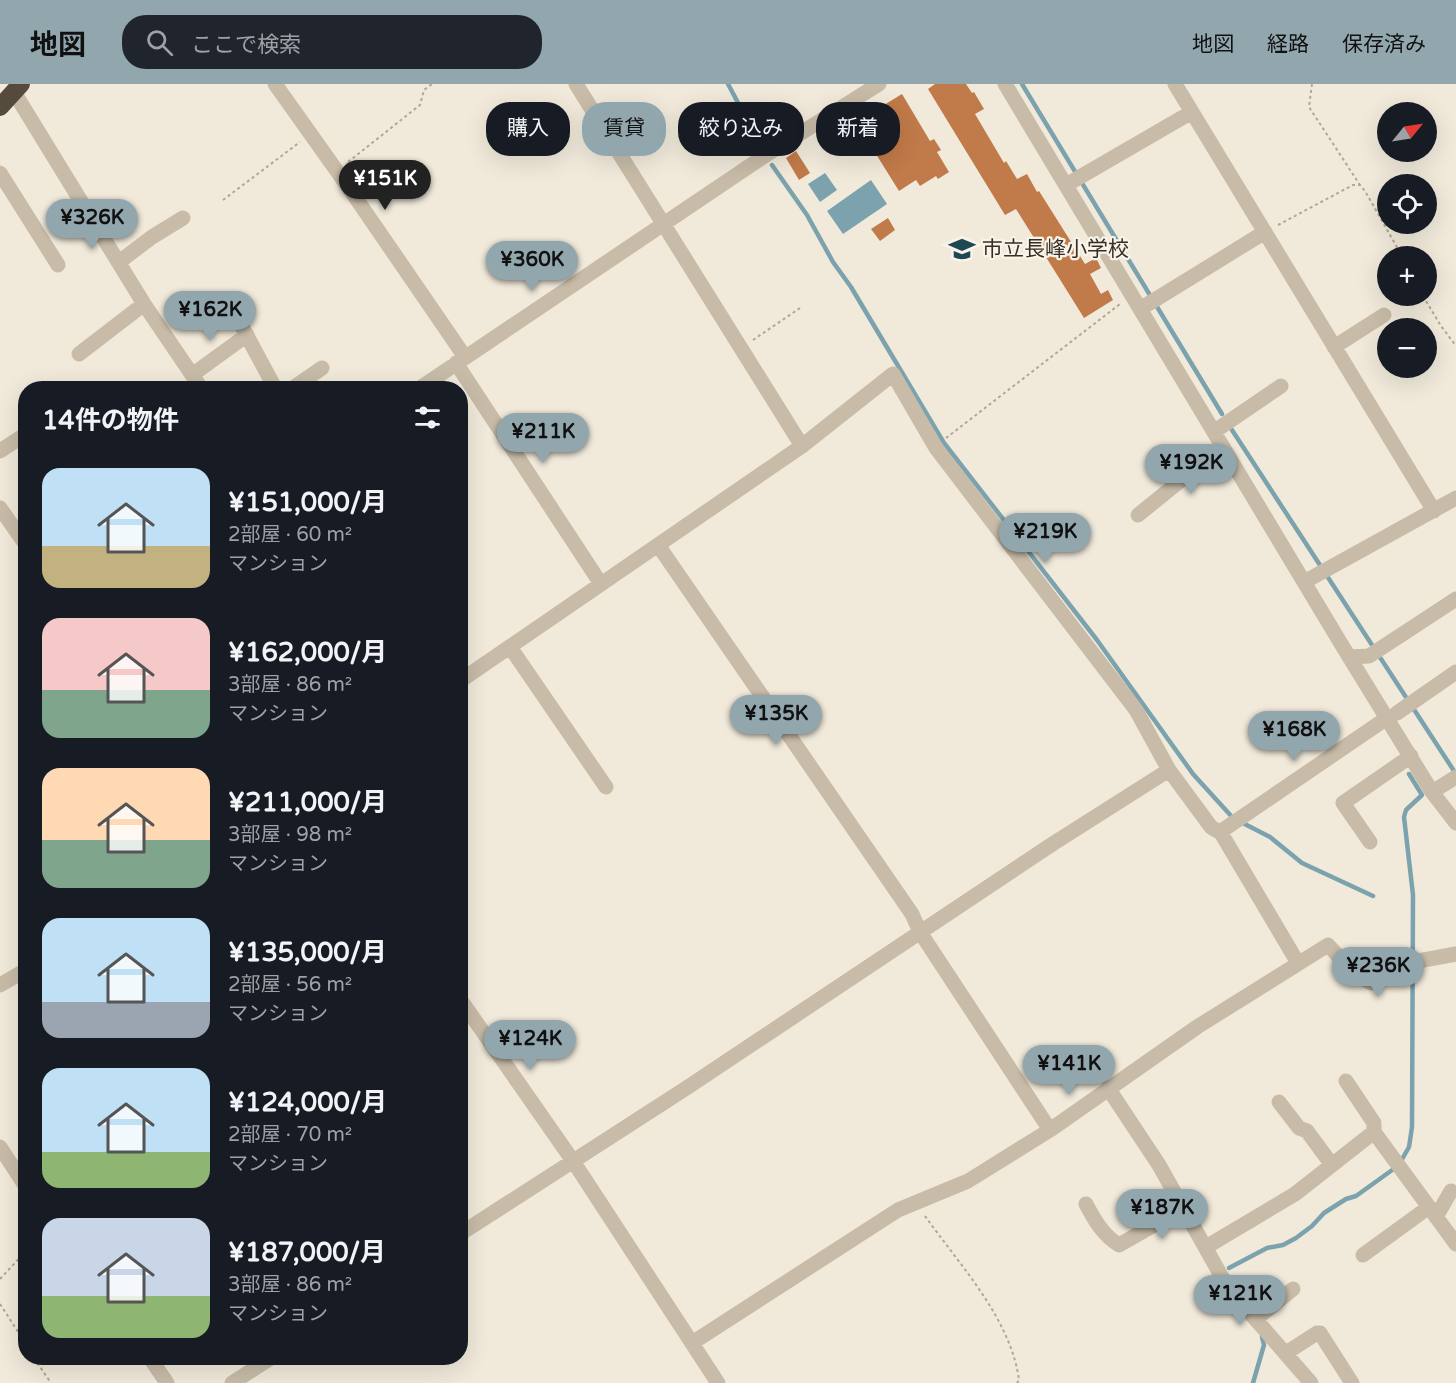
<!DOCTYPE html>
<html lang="ja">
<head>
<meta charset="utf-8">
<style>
  :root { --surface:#171b24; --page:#20242c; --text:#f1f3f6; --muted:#9ea1a6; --accent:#92a6ae }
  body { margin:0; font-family:"Varela Round","Noto Sans JP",sans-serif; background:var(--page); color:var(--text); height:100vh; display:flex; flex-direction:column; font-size:22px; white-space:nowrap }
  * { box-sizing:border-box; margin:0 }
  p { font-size:20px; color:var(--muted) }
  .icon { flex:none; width:33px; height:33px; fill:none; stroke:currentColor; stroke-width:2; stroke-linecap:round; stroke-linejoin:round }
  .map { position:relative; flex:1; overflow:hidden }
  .sheet { position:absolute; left:18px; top:297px; width:450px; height:984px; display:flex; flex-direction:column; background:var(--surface); border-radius:24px; box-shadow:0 6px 24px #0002 }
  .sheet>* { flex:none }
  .top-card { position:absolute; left:486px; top:18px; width:570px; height:54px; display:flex; gap:12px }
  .needle { width:39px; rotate:60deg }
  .fabs { position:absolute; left:1377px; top:18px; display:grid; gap:12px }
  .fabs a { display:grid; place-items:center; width:60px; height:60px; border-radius:50%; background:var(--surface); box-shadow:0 6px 24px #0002; font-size:30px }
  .price { position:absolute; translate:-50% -51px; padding:0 14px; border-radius:21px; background:var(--accent); color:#111; font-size:20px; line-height:39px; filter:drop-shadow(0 2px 3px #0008) }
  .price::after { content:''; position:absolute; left:50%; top:36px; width:18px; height:14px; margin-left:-9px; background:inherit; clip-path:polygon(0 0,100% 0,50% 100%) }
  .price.selected { background:#222; color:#fff }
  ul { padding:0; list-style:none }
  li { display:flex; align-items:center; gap:18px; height:150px; padding:0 24px }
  li span { display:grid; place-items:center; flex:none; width:168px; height:120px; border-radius:18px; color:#555 }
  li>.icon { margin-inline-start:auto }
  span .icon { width:72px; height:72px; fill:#fffc; stroke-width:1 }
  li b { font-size:26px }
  h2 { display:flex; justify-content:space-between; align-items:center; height:72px; padding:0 24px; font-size:26px }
  .pill { padding:0 21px; border-radius:24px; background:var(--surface); box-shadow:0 6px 24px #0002; font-size:21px; line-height:54px }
  .pill.selected { background:var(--accent); color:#111 }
  header { display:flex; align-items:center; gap:36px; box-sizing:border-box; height:84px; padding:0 30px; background:var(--accent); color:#111 }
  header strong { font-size:28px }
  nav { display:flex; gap:33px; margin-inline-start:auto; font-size:21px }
  .search { width:420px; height:54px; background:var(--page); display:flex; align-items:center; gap:15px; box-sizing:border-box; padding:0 21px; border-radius:24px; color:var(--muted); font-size:22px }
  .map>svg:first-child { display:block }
  .water { fill:#7ba2ad }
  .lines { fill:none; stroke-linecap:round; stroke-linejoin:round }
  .stream { stroke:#7ba2ad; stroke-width:4.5 }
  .building { fill:#c17a49 }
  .path { stroke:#b4a692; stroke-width:2; stroke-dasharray:3 3; stroke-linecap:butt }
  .minor { stroke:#c8bca8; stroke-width:15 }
  .highway { stroke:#564a3f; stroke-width:18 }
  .labels { text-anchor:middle; stroke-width:4.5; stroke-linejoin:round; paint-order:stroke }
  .poi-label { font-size:21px; fill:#352e28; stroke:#f9f4e7; text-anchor:start }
</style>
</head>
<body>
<header>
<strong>地図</strong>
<div class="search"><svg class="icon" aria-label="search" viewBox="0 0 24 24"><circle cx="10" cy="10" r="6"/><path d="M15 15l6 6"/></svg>ここで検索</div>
<nav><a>地図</a><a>経路</a><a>保存済み</a></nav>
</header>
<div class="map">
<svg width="1456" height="1299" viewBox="0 0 1456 1299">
  <rect width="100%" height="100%" fill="#f1eadb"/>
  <path class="water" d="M825 89 837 106 820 118 808 100Z
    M871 96 887 120 843 150 827 127Z"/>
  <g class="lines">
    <path class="stream" d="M728 0 762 64
      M1022 0 1222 330
      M772 81 807 131 833 178 851 203 944 359 1097 556 1193 690 1233 734 1270 753 1302 779 1373 812
      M1232 346 1456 690
      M1229 1184 1267 1164 1283 1161 1296 1154 1312 1142 1324 1129 1346 1115 1356 1112 1395 1084 1401 1077 1409 1063 1412 1043 1413 811 1404 733 1406 726 1422 711 1409 690
      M1253 1299 1264 1261 1262 1253"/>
  </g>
  <path class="building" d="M935 0H966L972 9 974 8 984 25 975 30 1004 79 1006 77 1017 95 1027 90 1037 108 1039 107 1085 180 1096 174 1101 184 1090 190 1101 210 1108 206 1113 216 1084 234 1016 125 1005 131 928 5Z
    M902 10 930 57 934 55 941 66 937 68 949 88 938 95 936 92 920 102 916 96 899 107 856 38Z
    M796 67 810 89 799 96 786 74Z
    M888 134 895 146 880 157 871 145Z"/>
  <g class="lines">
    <path class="path" d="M1312 0 1309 23 1360 101
      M348 78 420 21 424 6 432 0
      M223 116 300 58
      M1278 141 1353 101H1360L1365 107 1402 172
      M1423 212 1441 242 1456 262
      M753 256 800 224
      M946 354 1120 220
      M925 1132C959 1180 1011 1235 1019 1296L1017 1299
      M0 1195 26 1167
      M0 1220 26 1260
      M34 1274 51 1299"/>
    <path class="minor" d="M275 0 349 104 465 273
      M576 0 802 362
      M1005 0 1340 558 1432 708 1456 739
      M1175 0 1434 427
      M14 8 144 220 201 304
      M0 89 58 181
      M1066 101 1192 28
      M119 178 152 153 183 134
      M1140 225 1265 148
      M239 237 275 304
      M1334 263 1384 231
      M79 270 144 220
      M456 279 601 500
      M192 291 247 251
      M293 304 322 284
      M420 304 763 73 879 0
      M1215 347 1281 302
      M0 367 26 350
      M0 424 26 461
      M1138 431 1212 371 1224 364
      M658 461 912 830 920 848 1050 1046
      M1304 498 1456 414
      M510 563 606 703
      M1350 573 1369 572 1456 515
      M460 597 802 362 893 290 936 364 1136 626 1169 686 1211 743 1221 749 1298 879
      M1397 629 1456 588
      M1432 708 1456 693
      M1220 748 1387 634
      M1370 758 1343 719 1411 672
      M0 901 26 886
      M460 915 573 1077 718 1299
      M1108 1004 1159 1081 1223 1195 1231 1202 1251 1230 1311 1299
      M1279 1018 1299 1044 1307 1047 1332 1081
      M1374 1048 1456 1160
      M0 1063 26 1103
      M1086 1120C1095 1137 1103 1151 1119 1161L1184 1124
      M1436 1133 1451 1107
      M460 1150 688 1003 1054 759 1169 686
      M1206 1163 1295 1110 1374 1048V1039L1346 997
      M1363 1171 1429 1123
      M1256 1235 1293 1205
      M692 1259 898 1126 968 1097 1050 1046 1197 943 1328 861 1355 890 1371 899 1407 879 1456 870
      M1286 1269 1317 1249H1320L1352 1299
      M150 1274 167 1299
      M232 1299 271 1274"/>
    <path class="highway" d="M0 23 21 0"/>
  </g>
  <defs>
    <g id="school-bare" transform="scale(2.07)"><path d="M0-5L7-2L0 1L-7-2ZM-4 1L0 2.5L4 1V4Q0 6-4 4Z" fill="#1f4855" stroke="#f9f4e7" stroke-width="2.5" paint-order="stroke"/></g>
  </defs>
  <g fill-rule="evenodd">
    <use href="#school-bare" x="962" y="165"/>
  </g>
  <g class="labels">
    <g class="poi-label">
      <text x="982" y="172">市立長峰小学校</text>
    </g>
  </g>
</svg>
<div class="fabs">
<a><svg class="needle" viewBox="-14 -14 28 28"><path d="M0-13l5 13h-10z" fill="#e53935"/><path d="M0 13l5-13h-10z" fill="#9ea1a6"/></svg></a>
<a><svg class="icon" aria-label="locate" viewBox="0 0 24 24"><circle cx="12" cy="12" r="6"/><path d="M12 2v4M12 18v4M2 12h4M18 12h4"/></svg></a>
<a>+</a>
<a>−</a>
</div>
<b class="price selected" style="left:385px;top:127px">¥151K</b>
<b class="price" style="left:92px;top:166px">¥326K</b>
<b class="price" style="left:532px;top:208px">¥360K</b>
<b class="price" style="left:210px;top:258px">¥162K</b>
<b class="price" style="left:543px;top:380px">¥211K</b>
<b class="price" style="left:1191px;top:411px">¥192K</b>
<b class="price" style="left:1045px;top:480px">¥219K</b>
<b class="price" style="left:776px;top:662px">¥135K</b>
<b class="price" style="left:1294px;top:678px">¥168K</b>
<b class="price" style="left:1378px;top:914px">¥236K</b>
<b class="price" style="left:530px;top:987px">¥124K</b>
<b class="price" style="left:1069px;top:1012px">¥141K</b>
<b class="price" style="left:1162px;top:1156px">¥187K</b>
<b class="price" style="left:1240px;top:1242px">¥121K</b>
<div class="top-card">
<a class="pill">購入</a>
<a class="pill selected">賃貸</a>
<a class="pill">絞り込み</a>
<a class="pill">新着</a>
</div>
<section class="sheet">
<h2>14件の物件<svg class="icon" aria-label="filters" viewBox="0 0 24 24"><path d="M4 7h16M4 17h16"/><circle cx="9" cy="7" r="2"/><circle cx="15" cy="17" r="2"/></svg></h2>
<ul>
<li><span style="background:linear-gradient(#bfe0f5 65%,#c2b280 0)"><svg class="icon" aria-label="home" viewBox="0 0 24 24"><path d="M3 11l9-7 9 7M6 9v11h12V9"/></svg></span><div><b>¥151,000/月</b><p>2部屋 · 60 m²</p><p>マンション</p></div></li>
<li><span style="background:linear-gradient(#f6c9c9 60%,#7fa58c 0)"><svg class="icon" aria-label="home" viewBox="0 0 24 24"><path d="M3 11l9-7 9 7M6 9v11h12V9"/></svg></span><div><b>¥162,000/月</b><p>3部屋 · 86 m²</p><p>マンション</p></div></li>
<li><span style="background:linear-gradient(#ffd9b3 60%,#7fa58c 0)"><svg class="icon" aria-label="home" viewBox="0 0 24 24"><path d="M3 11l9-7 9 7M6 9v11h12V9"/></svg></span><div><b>¥211,000/月</b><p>3部屋 · 98 m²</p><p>マンション</p></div></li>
<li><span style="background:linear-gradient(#bfe0f5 70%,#9aa5b1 0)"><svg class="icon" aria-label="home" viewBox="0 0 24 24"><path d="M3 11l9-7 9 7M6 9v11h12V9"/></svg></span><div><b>¥135,000/月</b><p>2部屋 · 56 m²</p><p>マンション</p></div></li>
<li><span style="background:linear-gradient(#bfe0f5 70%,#8fb573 0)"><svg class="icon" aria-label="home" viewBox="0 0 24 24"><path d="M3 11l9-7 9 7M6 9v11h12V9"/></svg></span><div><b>¥124,000/月</b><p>2部屋 · 70 m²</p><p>マンション</p></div></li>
<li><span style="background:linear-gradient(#c9d6e8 65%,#8fb573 0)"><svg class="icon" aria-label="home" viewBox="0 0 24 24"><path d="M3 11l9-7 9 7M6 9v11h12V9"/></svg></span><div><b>¥187,000/月</b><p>3部屋 · 86 m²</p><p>マンション</p></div></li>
</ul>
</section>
</div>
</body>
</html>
